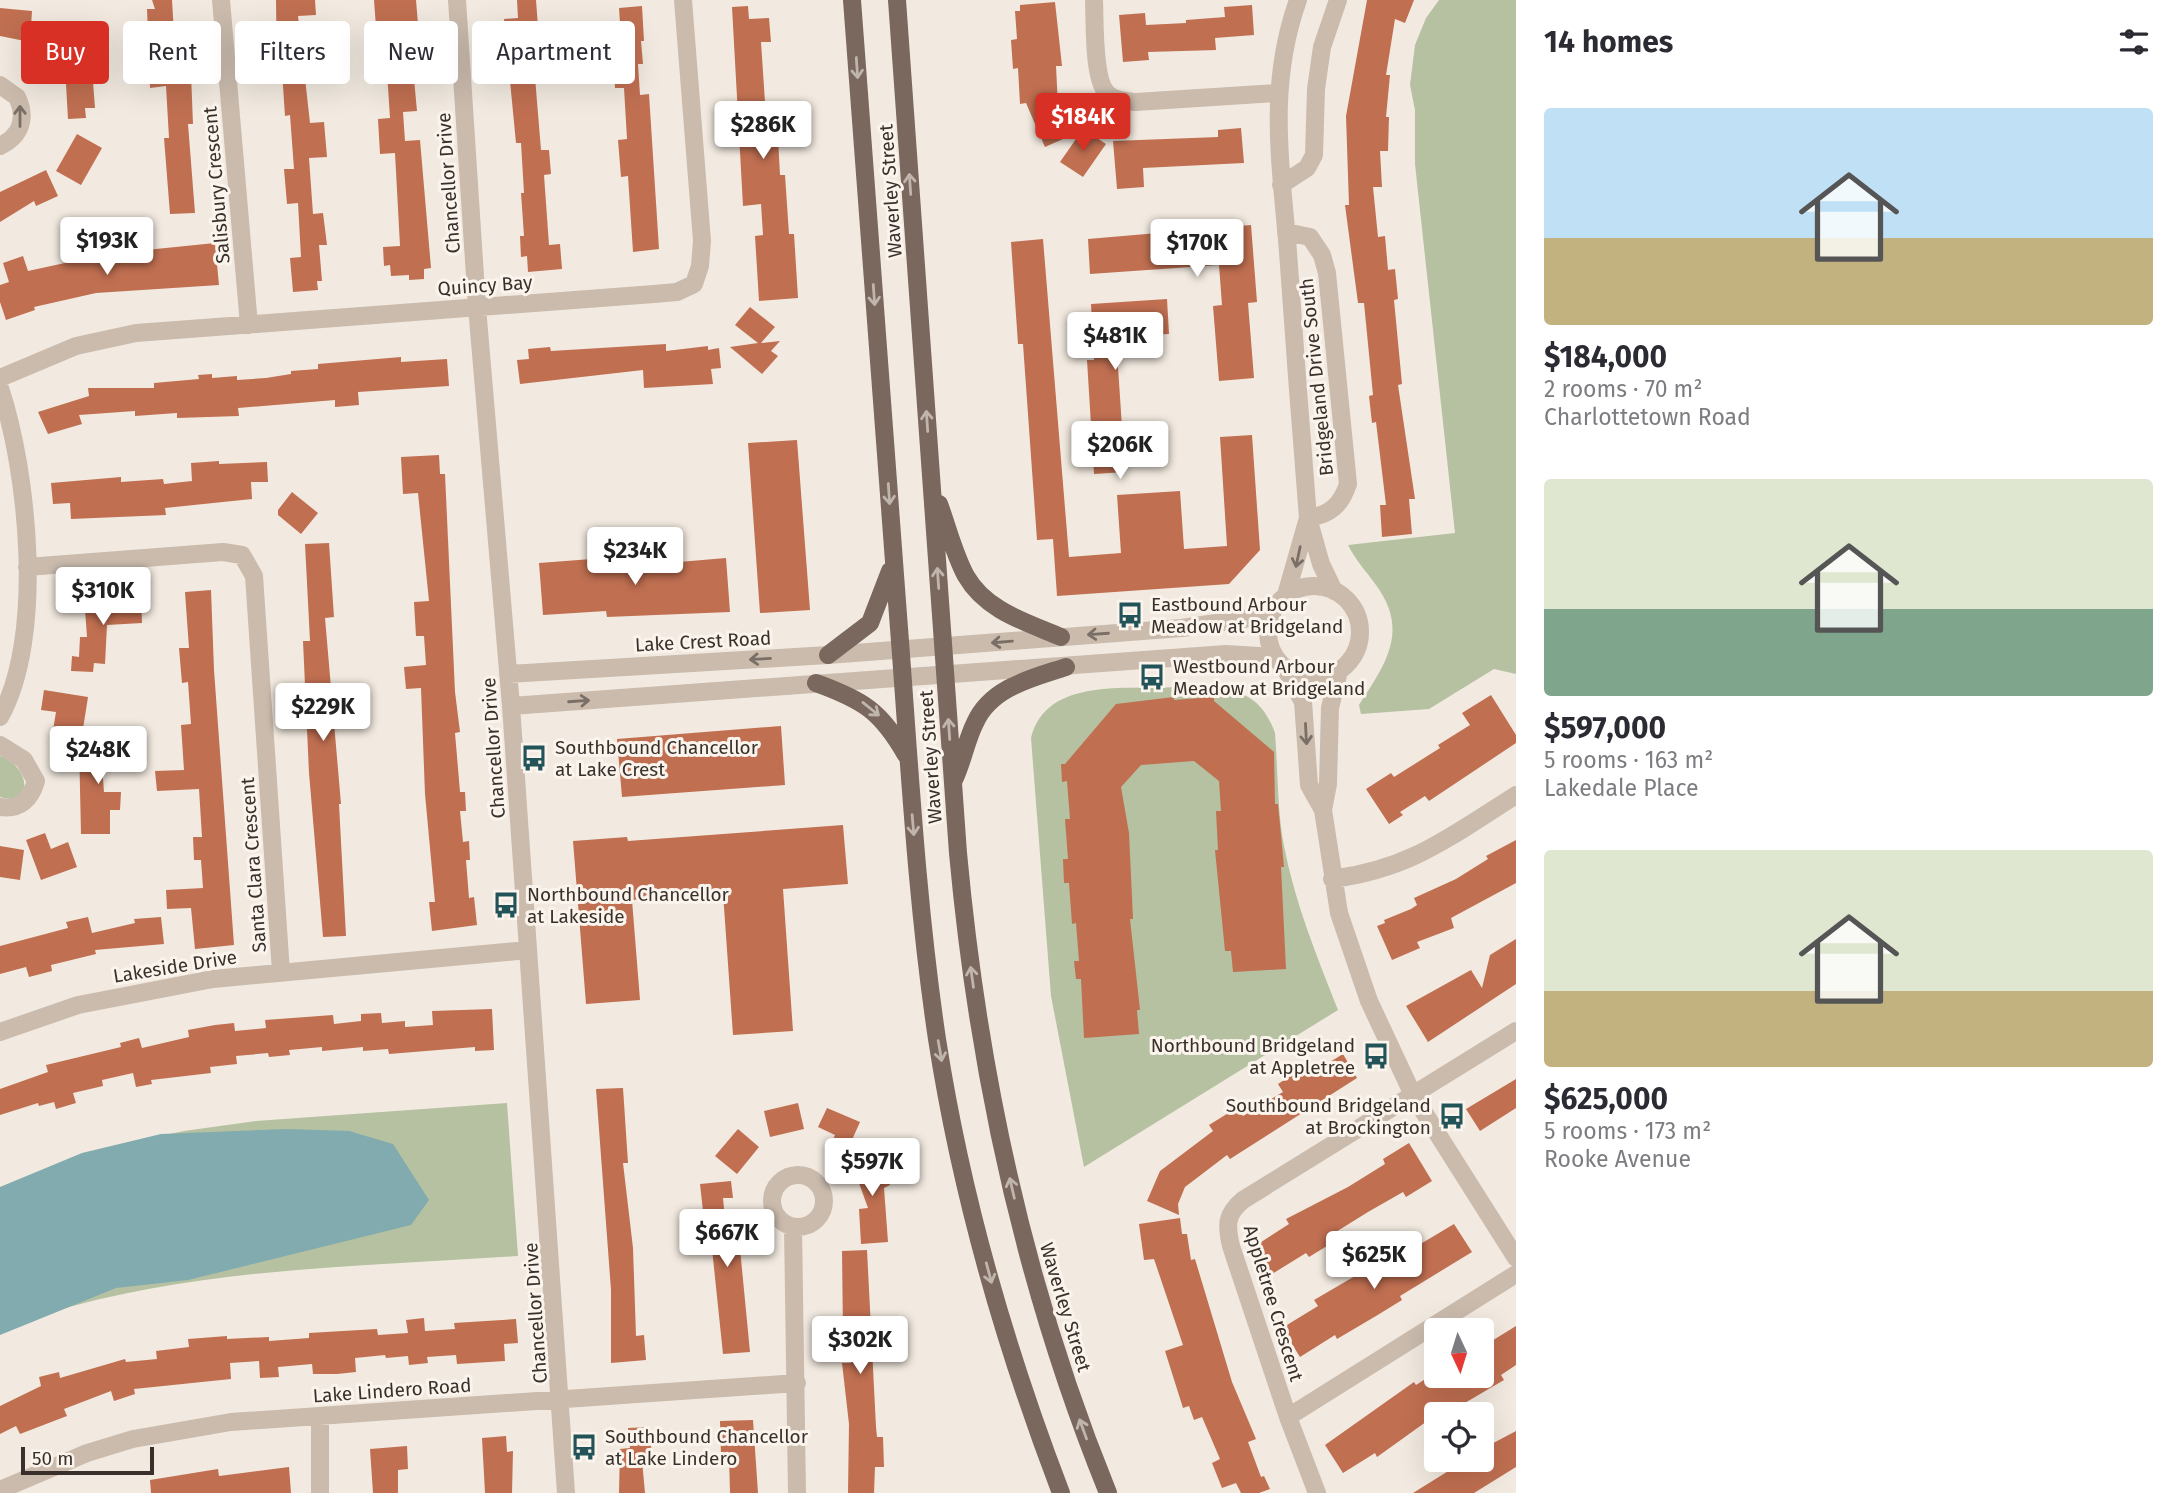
<!DOCTYPE html>
<html lang="en">
<head>
<meta charset="utf-8">
<style>
  :root { --surface:#fff; --page:#f2f2f3; --text:#2b2b33; --muted:#7c7c81; --accent:#d93025 }
  body { margin:0; font-family:"Fira Sans",sans-serif; background:var(--page); color:var(--text); height:100vh; display:flex; flex-direction:column; font-size:26px; white-space:nowrap }
  * { box-sizing:border-box; margin:0 }
  p { font-size:23px; color:var(--muted) }
  .icon { flex:none; width:38px; height:38px; fill:none; stroke:currentColor; stroke-width:2; stroke-linecap:round; stroke-linejoin:round }
  .map { position:relative; flex:1; overflow:hidden }
  .side { display:flex; flex-direction:column; background:var(--surface); width:665px }
  .side>* { flex:none }
  .guide { position:absolute; left:21px; top:21px; width:665px; height:63px; display:flex; gap:14px }
  .needle { width:46px; rotate:176deg }
  .buttons { position:absolute; left:1424px; top:1318px; display:grid; gap:14px }
  .buttons a { display:grid; place-items:center; width:70px; height:70px; border-radius:7px; background:var(--surface); box-shadow:0 7px 28px #0002; font-size:35px }
  .scale { position:absolute; left:21px; bottom:18px; width:133px; box-sizing:border-box; padding-left:7px; border:4px solid #39302b; border-top:0; font-size:19px; line-height:24px; white-space:nowrap; color:#39302b; -webkit-text-stroke:5px #faf4ed; paint-order:stroke }
  .price { position:absolute; translate:-50% -60px; padding:0 16px; border-radius:7px; background:#fff; color:#222; font-size:23px; line-height:46px; filter:drop-shadow(0 2px 4px #0008) }
  .price::after { content:''; position:absolute; left:50%; top:42px; width:21px; height:16px; margin-left:-10px; background:inherit; clip-path:polygon(0 0,100% 0,50% 100%) }
  .price.selected { background:var(--accent); color:#fff }
  ul { padding:0; list-style:none }
  li { display:grid; align-content:center; gap:14px; height:371px; padding:0 28px }
  li span { display:grid; place-items:center; height:217px; border-radius:7px; color:#555 }
  li>.icon { margin-inline-start:auto }
  span .icon { width:126px; height:126px; fill:#fffc; stroke-width:1 }
  li b { font-size:30px }
  h2 { display:flex; justify-content:space-between; align-items:center; height:84px; padding:0 28px; font-size:30px }
  .pill { padding:0 24px; border-radius:7px; background:var(--surface); box-shadow:0 7px 28px #0002; font-size:24px; line-height:63px }
  .pill.selected { background:var(--accent); color:#fff }
  main { display:flex; flex:1; min-height:0 }
  .map>svg:first-child { display:block }
  .green { fill:#b5c1a1 }
  .water { fill:#81abae }
  .building { fill:#c06f51 }
  .lines { fill:none; stroke-linecap:round; stroke-linejoin:round }
  .minor { stroke:#cabbad; stroke-width:18 }
  .major { stroke:#7a675d; stroke-width:18 }
  .oneway { stroke:#c0b5ac }
  .oneway2 { stroke:#7a6f66 }
  .labels { text-anchor:middle; stroke-width:6; stroke-linejoin:round; paint-order:stroke }
  .street-label { font-size:19px; fill:#39302b; stroke:#faf4ed }
  .poi-label { font-size:19px; fill:#39302b; stroke:#faf4ed; text-anchor:start }
</style>
</head>
<body>
<main>
<div class="map">
<svg width="1516" height="1493" viewBox="0 0 1516 1493">
  <rect width="100%" height="100%" fill="#f2eae0"/>
  <path class="green" d="M1439 0H1516V674L1494 669 1429 709 1361 714 1359 705C1385 665 1410 631 1376 585 1366 571 1356 561 1348 545L1455 533 1415 164V110L1410 85 1415 45 1426 18Z
    M1175 687C1221 689 1257 682 1275 733 1278 770 1277 810 1284 846 1295 903 1317 957 1338 1010L1084 1167 1051 996 1031 738C1046 677 1126 690 1175 687Z
    M0 756C31 767 34 807 0 797Z
    M507 1103 518 1256C360 1267 198 1267 45 1314L0 1189 131 1142 184 1131 256 1121Z"/>
  <path class="water" d="M287 1129 349 1131 393 1144 429 1200 411 1225 188 1280 116 1288 0 1335V1187L82 1153 161 1134Z"/>
  <path class="building" d="M152 0H172L175 50 190 49 193 124H188L195 213 170 214 164 138H169L166 86 150 88 147 9H155Z
    M276 0H315L316 15 298 16 310 123 324 122 327 157 309 158 313 214 323 213 327 245H319L322 281H317L318 290 293 292 290 258 301 257 298 203 287 204 284 169H294L290 115 285 116 282 71H277Z
    M374 0H416L418 24 409 25 417 111 403 112 405 141 420 140 431 268 424 269V279L409 280V275L391 276 390 265 384 266 383 247 400 246 395 153 380 154 378 119 390 118 384 26 376 27Z
    M517 0H536L540 53H533L541 150H549L551 174 544 175 549 245 560 244 562 269 528 272 527 256 521 257 520 236H524L521 193H524L521 143H516L504 19 518 18Z
    M1367 0H1414L1405 23 1395 19 1386 75H1390L1386 117H1389L1388 151H1380L1382 187H1373L1378 237 1385 236 1388 270 1395 269 1398 299 1394 300 1402 384 1398 385 1415 499H1409L1412 534 1382 537 1380 505H1386L1376 422 1372 423 1369 396 1373 395 1364 303H1358L1345 205H1349L1346 116Z
    M1055 2 1062 66H1056L1058 106 1066 103 1081 131 1045 147 1026 103 1020 104 1018 68 1013 69 1011 40 1017 39 1015 11H1020V5Z
    M1252 5 1254 35 1215 38 1216 50 1148 52 1149 60 1123 62 1119 15 1145 13 1146 25 1186 23V20L1225 17 1224 7Z
    M642 6 644 41H641L643 64H638L640 95 649 94 659 249 633 252 628 176 621 177 618 140 627 139 624 88H615L613 54 622 53 619 8Z
    M748 6 749 19 769 18 771 42H761L765 102 776 101 780 175H785L789 234H794L798 298 759 301 755 236 763 235 761 204 743 206 732 7Z
    M0 8 32 11 30 42 0 36Z
    M75 26 95 57 65 76 64 59 50 67 39 49Z
    M93 82 95 108H85L86 118 68 119 66 84Z
    M1241 128 1244 163 1143 168 1144 187 1117 189 1113 141 1218 137V130Z
    M1083 129 1106 144 1083 177 1060 162Z
    M77 134 102 148 81 185 56 171Z
    M46 170 58 196 36 206 34 201 0 222V192Z
    M1251 225 1257 302 1248 303 1254 378 1219 381 1213 306 1222 305 1219 265 1090 274 1088 239Z
    M1043 239 1069 557 1121 553 1117 495 1180 491 1184 549 1227 546 1220 437 1252 435 1260 550 1229 584 1057 596 1053 539 1037 540 1023 344H1018L1011 242Z
    M215 243 219 285 96 293 34 307 35 310 6 320 0 302V285L9 282 3 263 23 256 28 271 74 261 146 253V250Z
    M1167 299 1169 334 1116 337 1125 472 1094 474 1087 360H1094L1091 304Z
    M750 307 775 327 761 343 780 341 771 351 778 356 762 374 730 347 758 343 735 325Z
    M666 344V351L708 346V350L719 348 721 368 711 369 713 384 644 388 643 370 520 384 517 360 529 359 528 349 550 347 551 351Z
    M401 357V362L447 359 449 386 358 392 359 405 335 407V400L238 408 239 416 177 418V413L135 416V411L79 415 82 424 48 434 38 412 89 396 88 388H154V383L199 379 198 375 212 374V378L237 376V380L266 378 291 374V371L318 369V364Z
    M797 440 810 610 760 613 748 443Z
    M439 455 440 474H445L455 692 460 732 455 733 460 792H465L466 811H460L463 842 469 841 470 860H466L469 898 474 897 477 925 432 931 429 902H435L425 794 421 688 406 689 404 667 426 665 424 636H416L414 602 429 601 418 493 403 494 401 457Z
    M219 461V464L267 462 268 482H251L252 499 165 508 166 515 71 519 70 503 53 504 51 483 121 477V482L163 479 164 484 192 481 191 463Z
    M292 492 318 513 301 534 278 515V510Z
    M329 543 334 617 325 618 341 804H339L346 936 323 937 309 773 303 641H310L305 544Z
    M605 558 606 562 666 558 667 563 726 558 730 612 607 617 606 611 543 615 539 563Z
    M211 590 214 670 234 945 195 949 191 908 167 909 166 890 203 888 201 860H194L193 837H202L199 789 157 791 155 771 184 770 181 725 191 724 188 682 182 683 179 648H189L185 592Z
    M108 594V599L141 597 142 623 107 625 105 664 94 663 93 672 71 671 72 656 79 657 80 637H87L84 595Z
    M44 690 88 697 82 735 53 730 56 712 41 710Z
    M1491 695 1516 735V743L1429 801 1425 796 1400 812 1403 815 1389 824 1366 789 1391 773 1394 777 1440 748 1438 745 1470 725 1462 713Z
    M1174 697V700L1214 697V701L1274 752 1275 804H1278L1284 867H1281L1286 969 1233 972 1231 951H1225L1215 850H1218L1216 811H1221L1219 781 1194 761 1141 765 1121 787 1129 833 1133 919H1130L1140 1010H1137L1139 1034 1084 1038 1081 979H1076L1074 961H1079L1076 923 1072 924 1069 883H1064L1063 859H1068L1065 819H1070L1067 781 1062 782 1061 764H1065L1116 704Z
    M781 726 785 785 622 797 617 739Z
    M121 740 123 764 102 765 104 792H121L120 810H110V834H81L79 743Z
    M843 825 848 884 783 889 793 1031 733 1035 723 893 632 900 640 1000 586 1004 573 841 627 837 628 841Z
    M45 833 51 849 68 842 77 867 41 880 26 840Z
    M1516 840V883L1451 918 1454 928 1417 942 1420 948 1392 960 1377 926 1385 923 1384 920 1411 909 1417 905 1414 898 1456 879 1488 859 1486 856Z
    M0 846 24 850 20 880 0 877Z
    M88 917 92 933 135 923 134 919 161 917 164 944 95 950 96 954 51 965 52 971 29 977 26 967 0 974V946L68 928 66 922Z
    M1516 939V984L1428 1042 1406 1006 1471 970 1482 988 1490 955Z
    M492 1009 494 1050 475 1051V1047L389 1054 388 1049 363 1051V1047L322 1051V1047L289 1050 290 1055 269 1057 268 1053 236 1056 237 1064 210 1067 211 1073 151 1080 152 1084 136 1087 133 1073 102 1080 103 1086 73 1093 76 1103 56 1109 54 1102 39 1106 38 1103 0 1115V1089L48 1072 46 1065 121 1047 120 1043 139 1038 142 1048 189 1037 188 1030 215 1025 234 1023 235 1031 266 1028 265 1020 333 1015 334 1024 361 1021V1014L381 1013 382 1023 405 1021V1027L433 1025 432 1011Z
    M1343 1054 1357 1078 1230 1159 1227 1155 1185 1187 1178 1204 1179 1215 1147 1201 1160 1171 1213 1131 1209 1125 1238 1107 1243 1116 1283 1092 1278 1084 1307 1065 1312 1073Z
    M1516 1079V1108L1480 1131 1466 1109Z
    M623 1088 628 1163H623L633 1248 636 1336 644 1335 646 1360 611 1363V1290L596 1089Z
    M798 1103 804 1129 770 1137 764 1111Z
    M827 1108 860 1122 847 1151 831 1144 835 1135 818 1127Z
    M738 1129 759 1147 737 1174 715 1156Z
    M1409 1143 1432 1181 1406 1197 1403 1192 1368 1212 1331 1235 1335 1241 1309 1257 1306 1253 1272 1274 1255 1246 1289 1224 1286 1219 1348 1187 1385 1164 1383 1159Z
    M878 1152 890 1185 884 1188 888 1242 861 1244 859 1209 868 1208 851 1161Z
    M731 1181 733 1198H723L726 1229 738 1228 750 1352 723 1354 709 1220H704L700 1184Z
    M1180 1218 1182 1234H1187L1191 1260 1195 1259 1232 1382 1256 1439 1248 1442 1261 1477 1264 1476 1270 1489 1259 1493H1241L1236 1483 1222 1488 1212 1463 1220 1459 1202 1417 1194 1420 1189 1406 1183 1408 1165 1351 1183 1345 1154 1259 1144 1260 1139 1224Z
    M1454 1224 1472 1252 1400 1296 1402 1300 1376 1316 1337 1339 1335 1335 1300 1357 1282 1328 1318 1306 1314 1300 1379 1262 1382 1267Z
    M867 1250 876 1427 877 1437H883L884 1467H875L874 1493H848L849 1424 842 1363H851L849 1334H843L842 1251Z
    M424 1318 425 1331 455 1329 454 1323 516 1319 518 1343 504 1344 505 1361 457 1364 456 1355 427 1357 428 1363 409 1365 408 1356 386 1358 385 1355 355 1358 356 1372 337 1374H313L312 1364 278 1367 279 1377 260 1378 259 1361 230 1363 231 1379 134 1389 135 1394 114 1401 111 1391 64 1409 67 1416 20 1434 16 1426 0 1434V1406L41 1386 39 1377 59 1372 60 1378 125 1359 126 1362 157 1359 156 1351 189 1347 188 1339 227 1336V1339L269 1337V1341L309 1338V1333L377 1329 378 1335 408 1333 406 1320Z
    M1516 1326V1365L1501 1375 1504 1380 1446 1414H1437L1377 1457 1375 1453 1343 1473 1325 1445 1414 1382 1416 1385 1430 1376H1482V1347Z
    M753 1420 758 1493H730L729 1456H721L720 1421Z
    M650 1427 652 1460H642L645 1493H619L620 1449 630 1448 628 1428Z
    M1516 1431V1467L1474 1493H1413L1466 1460H1482V1449Z
    M506 1436 507 1452 513 1451 512 1493H485L482 1438Z
    M407 1446 408 1469 398 1470V1493H373L370 1449Z
    M289 1467 291 1493H151L150 1480 218 1469 219 1476Z"/>
  <g class="lines">
    <path class="minor" d="M221 0 249 325
      M457 0 477 307 511 706 566 1493
      M1094 0C1095 21 1093 77 1106 92 1113 101 1126 101 1136 102L1277 93
      M1298 0C1267 87 1281 164 1288 252 1294 341 1301 429 1308 518L1321 564 1334 591
      M0 85 17 97C27 118 21 136 0 146
      M1281 185 1307 168 1314 155 1316 89 1322 47 1338 0
      M1286 232 1310 237 1322 255 1327 273 1348 484C1341 505 1330 515 1308 518
      M0 378 76 346 136 333 654 294 677 292 694 284 700 266 702 241 683 0
      M0 388C28 472 45 637 0 717
      M27 567 223 552 242 555 254 576 281 972
      M1268 632a46 46 0 1 1 92 0a46 46 0 1 1-92 0Z
      M1286 595 1308 518
      M1286 670 1303 702 1309 785 1323 810
      M1339 671 1330 708 1328 784 1323 810 1339 913 1369 1001 1413 1095 1516 1258
      M508 674 828 655 1182 628 1250 618 1278 603
      M511 706 1226 654 1274 657
      M0 745 24 760 36 781C31 799 20 810 0 807
      M1332 879C1411 869 1451 836 1516 795
      M0 1032 78 1005 213 979 528 950
      M772 1201a26 26 0 1 1 52 0a26 26 0 1 1-52 0Z
      M793 1227 797 1493
      M320 1416V1493
      M1288 1417 1516 1274
      M0 1490 87 1453 133 1439 231 1422 797 1383
      M1317 1493 1288 1417 1231 1246C1226 1225 1226 1214 1243 1200L1516 1031"/>
    <path class="major" d="M852 0C867 205 882 410 898 615 909 756 916 898 937 1039 961 1194 1005 1347 1061 1493
      M897 0 958 853C978 1071 1025 1289 1108 1493
      M939 504C948 528 954 554 966 576 986 611 1026 622 1061 637
      M828 655 870 623 890 571
      M816 683C863 700 881 711 906 755
      M954 780C963 761 966 741 975 723 991 687 1033 678 1066 667"/>
  </g>
  <defs><path id="oneway-shaft" d="M-6 0H5M1.5-3L5.5 0L1.5 3" fill="none" stroke-width="1.6" stroke-linecap="round" stroke-linejoin="round" transform="scale(1.75)"/></defs>
  <g class="oneway">
    <use href="#oneway-shaft" transform="translate(857 68) rotate(86)"/>
    <use href="#oneway-shaft" transform="translate(910 184) rotate(-94)"/>
    <use href="#oneway-shaft" transform="translate(874 295) rotate(86)"/>
    <use href="#oneway-shaft" transform="translate(927 421) rotate(-94)"/>
    <use href="#oneway-shaft" transform="translate(889 494) rotate(86)"/>
    <use href="#oneway-shaft" transform="translate(938 578) rotate(-94)"/>
    <use href="#oneway-shaft" transform="translate(871 709) rotate(39)"/>
    <use href="#oneway-shaft" transform="translate(949 729) rotate(-94)"/>
    <use href="#oneway-shaft" transform="translate(913 825) rotate(85)"/>
    <use href="#oneway-shaft" transform="translate(972 977) rotate(-98)"/>
    <use href="#oneway-shaft" transform="translate(940 1051) rotate(80)"/>
    <use href="#oneway-shaft" transform="translate(1012 1188) rotate(-103)"/>
    <use href="#oneway-shaft" transform="translate(989 1273) rotate(75)"/>
    <use href="#oneway-shaft" transform="translate(1083 1429) rotate(-110)"/>
  </g>
  <g class="oneway2">
    <use href="#oneway-shaft" transform="translate(20 116) rotate(-90)"/>
    <use href="#oneway-shaft" transform="translate(1298 557) rotate(102)"/>
    <use href="#oneway-shaft" transform="translate(1098 634) rotate(176)"/>
    <use href="#oneway-shaft" transform="translate(1002 642) rotate(175)"/>
    <use href="#oneway-shaft" transform="translate(760 659) rotate(177)"/>
    <use href="#oneway-shaft" transform="translate(579 701) rotate(-4)"/>
    <use href="#oneway-shaft" transform="translate(1306 734) rotate(87)"/>
  </g>
  <defs>
    <g id="bus-bare" transform="scale(2.1)"><path d="M-5-6H5V4H4V6H2V4H-2V6H-4V4H-5ZM-3.5-4V0h7V-4ZM-3.5 1.2v1.5H-2V1.2ZM2 1.2v1.5H3.5V1.2Z" fill="#225359" stroke="#faf4ed" stroke-width="2.5" paint-order="stroke"/></g>
  </defs>
  <g fill-rule="evenodd">
    <use href="#bus-bare" x="1130" y="615"/>
    <use href="#bus-bare" x="1152" y="677"/>
    <use href="#bus-bare" x="534" y="758"/>
    <use href="#bus-bare" x="506" y="905"/>
    <use href="#bus-bare" x="1376" y="1056"/>
    <use href="#bus-bare" x="1452" y="1116"/>
    <use href="#bus-bare" x="584" y="1447"/>
  </g>
  <g class="labels">
    <g class="street-label">
      <text transform="translate(448 183) rotate(-94)" y="7">Chancellor Drive</text>
      <text transform="translate(216 185) rotate(-95)" y="7">Salisbury Crescent</text>
      <text transform="translate(890 191) rotate(-94)" y="7">Waverley Street</text>
      <text transform="translate(485 285) rotate(-4)" y="7">Quincy Bay</text>
      <text transform="translate(1316 377) rotate(-96)" y="7">Bridgeland Drive South</text>
      <text transform="translate(703 641) rotate(-3)" y="7">Lake Crest Road</text>
      <text transform="translate(493 748) rotate(-94)" y="7">Chancellor Drive</text>
      <text transform="translate(930 757) rotate(-94)" y="7">Waverley Street</text>
      <text transform="translate(253 865) rotate(-94)" y="7">Santa Clara Crescent</text>
      <text transform="translate(175 966) rotate(-9)" y="7">Lakeside Drive</text>
      <text transform="translate(1274 1303) rotate(73)" y="7">Appletree Crescent</text>
      <text transform="translate(1066 1307) rotate(73)" y="7">Waverley Street</text>
      <text transform="translate(535 1313) rotate(-94)" y="7">Chancellor Drive</text>
      <text transform="translate(392 1390) rotate(-4)" y="7">Lake Lindero Road</text>
    </g>
    <g class="poi-label">
      <text x="1151" y="611">Eastbound Arbour<tspan x="1151" dy="22">Meadow at Bridgeland</tspan></text>
      <text x="1173" y="673">Westbound Arbour<tspan x="1173" dy="22">Meadow at Bridgeland</tspan></text>
      <text x="555" y="754">Southbound Chancellor<tspan x="555" dy="22">at Lake Crest</tspan></text>
      <text x="527" y="901">Northbound Chancellor<tspan x="527" dy="22">at Lakeside</tspan></text>
      <text x="1355" y="1052" text-anchor="end">Northbound Bridgeland<tspan x="1355" dy="22">at Appletree</tspan></text>
      <text x="1431" y="1112" text-anchor="end">Southbound Bridgeland<tspan x="1431" dy="22">at Brockington</tspan></text>
      <text x="605" y="1443">Southbound Chancellor<tspan x="605" dy="22">at Lake Lindero</tspan></text>
    </g>
  </g>
</svg>
<div class="buttons">
<a><svg class="needle" viewBox="-14 -14 28 28"><path d="M0-13l5 13h-10z" fill="#e53935"/><path d="M0 13l5-13h-10z" fill="#7c7c81"/></svg></a>
<a><svg class="icon" aria-label="locate" viewBox="0 0 24 24"><circle cx="12" cy="12" r="6"/><path d="M12 2v4M12 18v4M2 12h4M18 12h4"/></svg></a>
</div>
<div class="scale">50 m</div>
<b class="price selected" style="left:1083px;top:153px">$184K</b>
<b class="price" style="left:763px;top:161px">$286K</b>
<b class="price" style="left:107px;top:277px">$193K</b>
<b class="price" style="left:1197px;top:279px">$170K</b>
<b class="price" style="left:1115px;top:372px">$481K</b>
<b class="price" style="left:1120px;top:481px">$206K</b>
<b class="price" style="left:635px;top:587px">$234K</b>
<b class="price" style="left:103px;top:627px">$310K</b>
<b class="price" style="left:323px;top:743px">$229K</b>
<b class="price" style="left:98px;top:786px">$248K</b>
<b class="price" style="left:872px;top:1198px">$597K</b>
<b class="price" style="left:727px;top:1269px">$667K</b>
<b class="price" style="left:1374px;top:1291px">$625K</b>
<b class="price" style="left:860px;top:1376px">$302K</b>
<div class="guide">
<a class="pill selected">Buy</a>
<a class="pill">Rent</a>
<a class="pill">Filters</a>
<a class="pill">New</a>
<a class="pill">Apartment</a>
</div>
</div>
<section class="side">
<h2>14 homes<svg class="icon" aria-label="filters" viewBox="0 0 24 24"><path d="M4 7h16M4 17h16"/><circle cx="9" cy="7" r="2"/><circle cx="15" cy="17" r="2"/></svg></h2>
<ul>
<li><span style="background:linear-gradient(#bfe0f5 60%,#c2b280 0)"><svg class="icon" aria-label="home" viewBox="0 0 24 24"><path d="M3 11l9-7 9 7M6 9v11h12V9"/></svg></span><div><b>$184,000</b><p>2 rooms · 70 m²</p><p>Charlottetown Road</p></div></li>
<li><span style="background:linear-gradient(#dfe7d0 60%,#7fa58c 0)"><svg class="icon" aria-label="home" viewBox="0 0 24 24"><path d="M3 11l9-7 9 7M6 9v11h12V9"/></svg></span><div><b>$597,000</b><p>5 rooms · 163 m²</p><p>Lakedale Place</p></div></li>
<li><span style="background:linear-gradient(#dfe7d0 65%,#c2b280 0)"><svg class="icon" aria-label="home" viewBox="0 0 24 24"><path d="M3 11l9-7 9 7M6 9v11h12V9"/></svg></span><div><b>$625,000</b><p>5 rooms · 173 m²</p><p>Rooke Avenue</p></div></li>
</ul>
</section>
</main>
</body>
</html>
